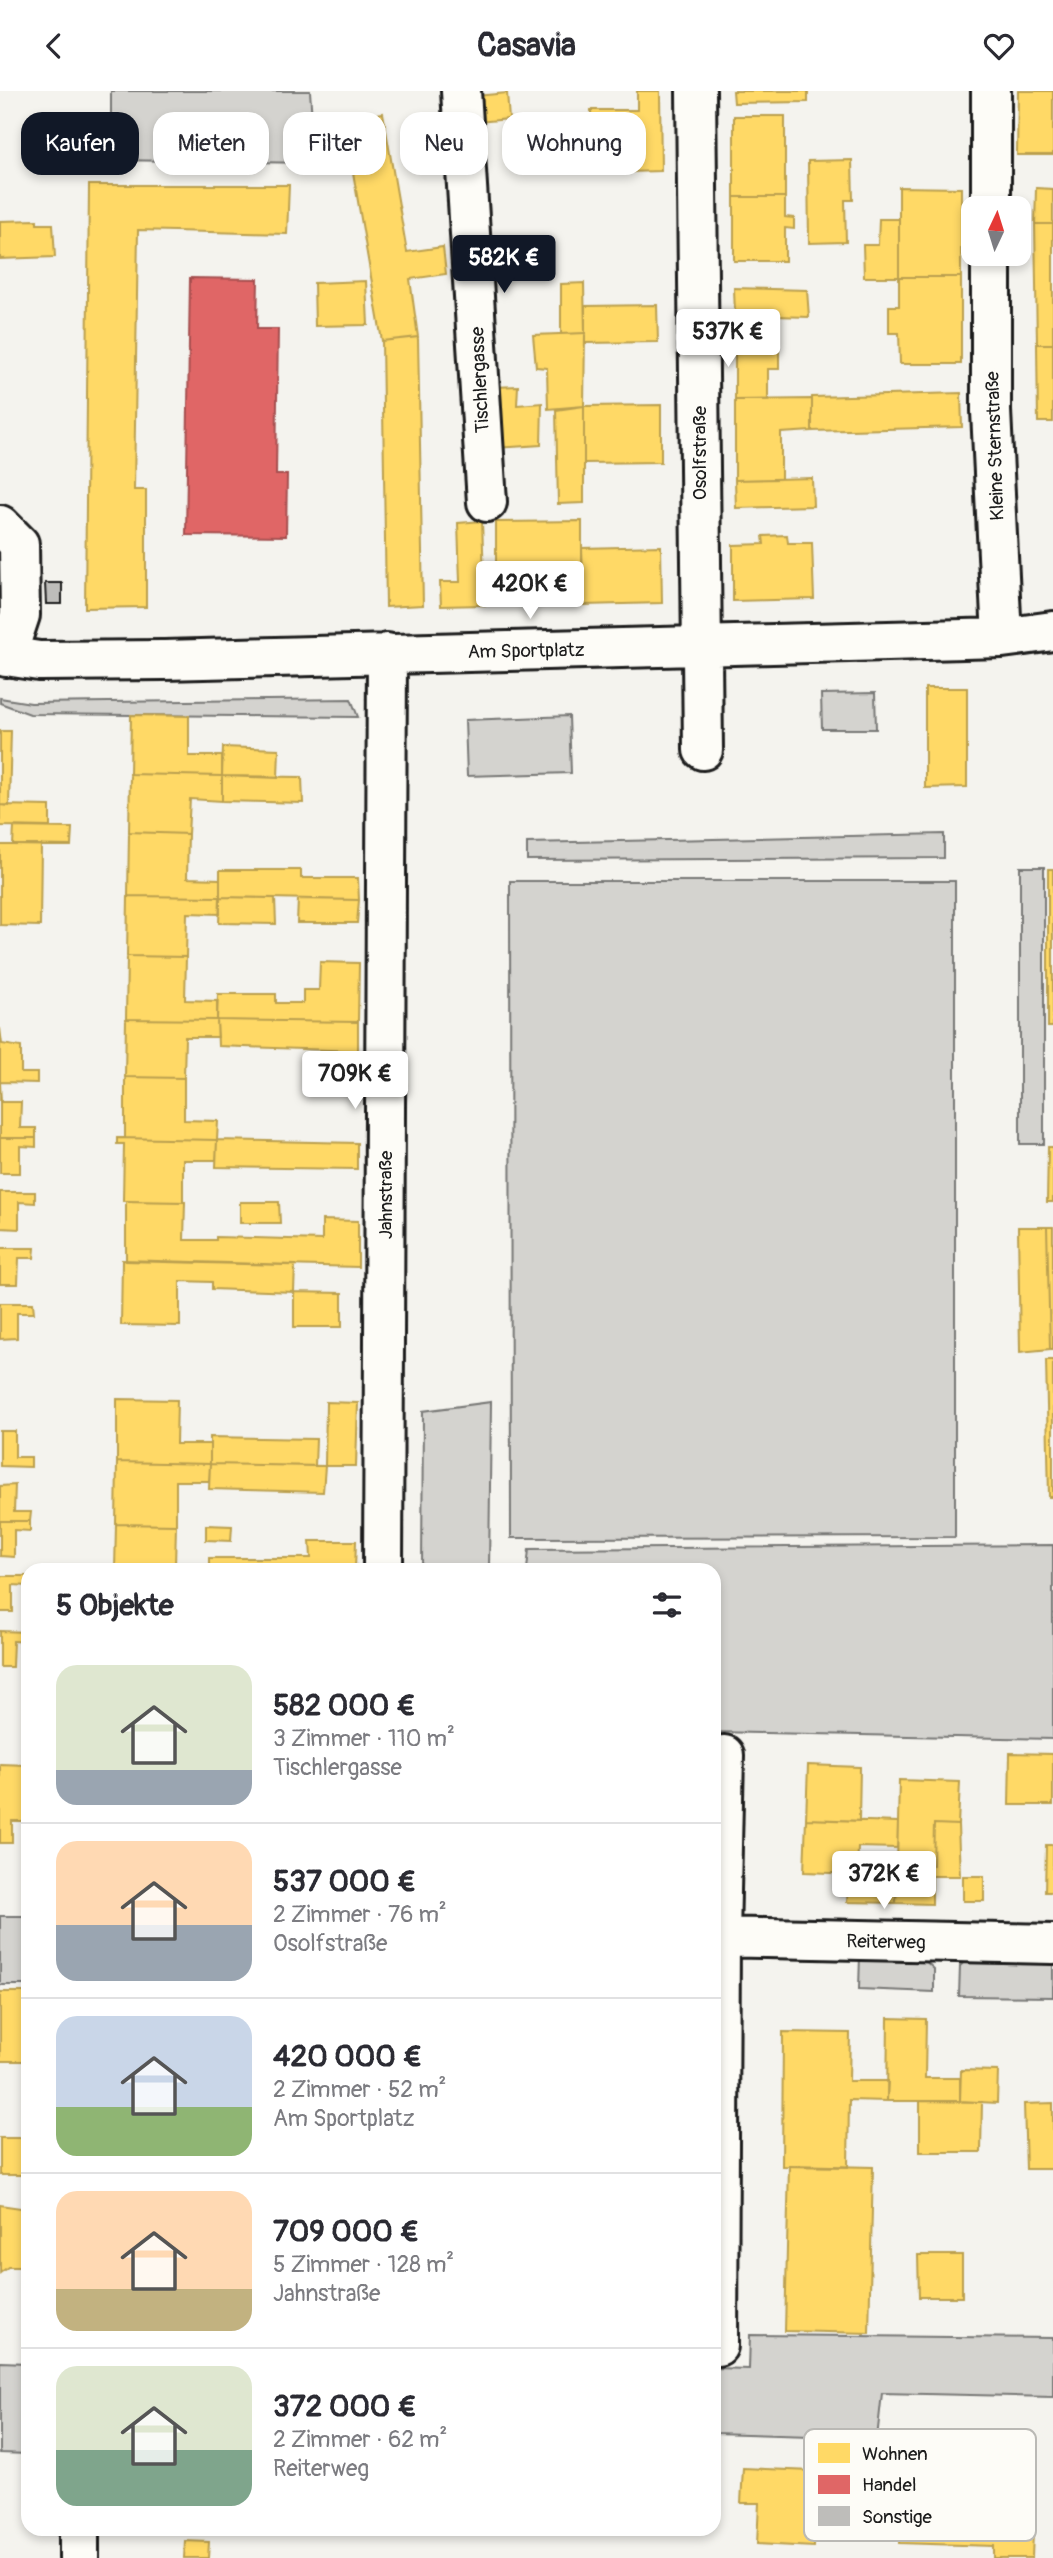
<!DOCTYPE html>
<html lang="de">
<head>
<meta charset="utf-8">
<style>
  :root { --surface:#fff; --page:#f2f2f3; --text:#2b2b33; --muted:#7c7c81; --line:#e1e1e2; --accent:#111827 }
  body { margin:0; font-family:Pangolin,sans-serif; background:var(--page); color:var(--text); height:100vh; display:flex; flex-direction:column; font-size:26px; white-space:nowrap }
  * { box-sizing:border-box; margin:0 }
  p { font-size:23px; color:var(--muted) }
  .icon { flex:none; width:38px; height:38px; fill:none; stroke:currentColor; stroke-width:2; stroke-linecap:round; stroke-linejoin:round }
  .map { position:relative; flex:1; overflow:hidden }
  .drawer { position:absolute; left:21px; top:1472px; width:700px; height:973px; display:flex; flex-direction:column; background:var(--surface); border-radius:21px; box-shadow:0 4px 10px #0003 }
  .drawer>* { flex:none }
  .guide { position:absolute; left:21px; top:21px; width:700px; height:63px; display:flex; gap:14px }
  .needle { width:46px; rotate:4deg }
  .fabs { position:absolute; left:961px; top:105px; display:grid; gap:14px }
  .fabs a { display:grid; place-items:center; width:70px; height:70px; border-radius:14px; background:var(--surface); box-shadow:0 4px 10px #0003; font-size:35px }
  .price { position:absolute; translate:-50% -60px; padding:0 16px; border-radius:7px; background:#fff; color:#222; font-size:23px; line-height:46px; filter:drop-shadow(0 2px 4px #0008) }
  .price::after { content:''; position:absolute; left:50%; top:42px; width:21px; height:16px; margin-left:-10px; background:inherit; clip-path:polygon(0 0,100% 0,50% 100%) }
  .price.on { background:var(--accent); color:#fff }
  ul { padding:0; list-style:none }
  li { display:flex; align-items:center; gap:21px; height:175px; padding:0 35px }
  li+li { border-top:2px solid var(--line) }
  li span { display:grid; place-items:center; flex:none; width:196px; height:140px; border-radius:21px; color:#555 }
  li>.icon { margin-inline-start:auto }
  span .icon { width:84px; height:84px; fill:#fffc; stroke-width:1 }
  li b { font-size:30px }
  h2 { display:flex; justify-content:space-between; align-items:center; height:84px; padding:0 35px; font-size:30px }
  .chip { padding:0 24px; border-radius:21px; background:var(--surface); box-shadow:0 4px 10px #0003; font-size:24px; line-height:63px }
  .chip.on { background:var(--accent); color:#fff }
  header { display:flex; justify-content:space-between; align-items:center; height:91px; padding:0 35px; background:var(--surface); font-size:32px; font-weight:800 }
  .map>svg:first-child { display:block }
  .green { fill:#d4d3cf; stroke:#787876; stroke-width:2 }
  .homes { fill:#ffd966; stroke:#bba050; stroke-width:2 }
  .shops { fill:#e06666; stroke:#a55050; stroke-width:2 }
  .building { fill:#bebdba; stroke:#1c1c1c; stroke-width:2 }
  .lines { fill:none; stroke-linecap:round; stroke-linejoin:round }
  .minor-casing { stroke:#1c1c1c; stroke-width:44 }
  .minor { stroke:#fdfcf7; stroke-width:38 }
  .labels { text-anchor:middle; stroke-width:7; stroke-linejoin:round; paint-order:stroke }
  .street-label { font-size:19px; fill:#1c1c1c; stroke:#fdfcf7 }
  .key { fill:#fdfcf7; stroke:#bab9b5; stroke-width:2 }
  .key-label { font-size:19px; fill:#1c1c1c }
</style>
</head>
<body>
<header><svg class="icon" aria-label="back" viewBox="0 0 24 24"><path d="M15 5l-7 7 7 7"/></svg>Casavia<svg class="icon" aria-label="heart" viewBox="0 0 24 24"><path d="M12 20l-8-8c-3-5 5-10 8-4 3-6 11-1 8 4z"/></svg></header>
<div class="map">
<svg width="1053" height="2467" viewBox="0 0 1053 2467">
  <rect width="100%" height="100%" fill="#f4f3ee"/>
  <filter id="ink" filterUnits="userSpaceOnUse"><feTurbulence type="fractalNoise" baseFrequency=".0143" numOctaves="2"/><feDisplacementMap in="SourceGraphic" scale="14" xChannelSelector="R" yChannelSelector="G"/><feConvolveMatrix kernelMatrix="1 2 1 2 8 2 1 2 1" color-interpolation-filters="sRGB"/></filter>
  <g filter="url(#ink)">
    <path class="green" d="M111 0H310L315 72 111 69Z
      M875 602 876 638H822L821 603Z
      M0 607 31 612 351 608 358 626 30 623 0 612Z
      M569 625 571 682 467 685 465 629Z
      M944 743V767L527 769V752Z
      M1020 776H1044V1053H1020Z
      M510 790H955V1446L511 1447Z
      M491 1311 489 1479H422L423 1320Z
      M1053 1454V1648L714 1641V1479H527L529 1458Z
      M0 1825H28V1894H0Z
      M860 1864 920 1865 934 1878V1901L859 1898Z
      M970 1866 1053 1868V1906L959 1905 960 1875Z
      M750 2244 1053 2247V2306L882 2302 877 2347 714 2342V2277L749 2278Z
      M0 2271 28 2272V2363L0 2362Z"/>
    <path class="homes" d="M637 0H660L661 80 592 82 591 19H637Z
      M733 0H808V11L734 12Z
      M1018 0H1053V64H1017Z
      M507 2 509 28 478 31 476 5Z
      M383 22 407 161 443 156 446 183 410 188 418 246 382 250 344 29Z
      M734 25H785V106H734Z
      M92 27 93 47 47 49 46 30Z
      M852 69 853 109H845L846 151 809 152 808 70Z
      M89 94H289L287 143 138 139 134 399H146V516L85 517Z
      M899 96 961 97V186H899Z
      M1036 97 1053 98V133H1035Z
      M734 106H785V126L794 127V138L785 137V170H734Z
      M879 128H899V186H864L863 154H878Z
      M37 129V133H53L55 166 0 168V130Z
      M1035 133H1053V253H1037Z
      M899 186H961V273H900L899 242H889V215H899Z
      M366 190 368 234 315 235 314 192Z
      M584 192 585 242 561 243V193Z
      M734 197 807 199 809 226 735 224Z
      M657 214 658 251 585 252V215Z
      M735 224 768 225V249H779V278H768V309H735Z
      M585 242 584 315 548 318 547 277 536 276 533 244Z
      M418 246 423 514 386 516 382 250Z
      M1037 253H1053V331H1038Z
      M518 295 517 314 542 312 541 354 495 357 494 296Z
      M961 302 962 336 812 340V306Z
      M812 308V340L781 342V388L735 389V309Z
      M661 314V371L584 372V315Z
      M584 315V412L558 413 556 319Z
      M812 387 813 415 736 417 735 389Z
      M482 430 485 514 441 515 440 491H460L458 432Z
      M582 430V491L496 492V431Z
      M787 444 788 452H812L814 508 733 510V454L764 453 763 445Z
      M661 455 662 512 584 514 582 457Z
      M925 597H967V696L925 697Z
      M131 624 189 625V665H222V685L130 683Z
      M0 640H11L9 715 0 714Z
      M223 656 279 658 278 687 222 685Z
      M130 683 222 685V710L190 708 188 743 129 741Z
      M222 685 302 686 303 712 222 710Z
      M0 714 50 715V736L0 735Z
      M14 736 72 737 71 755 13 754Z
      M129 741 188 743 187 787 220 788V806L128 805Z
      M0 754H41L40 835 0 834Z
      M1048 778H1053V936H1048Z
      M220 779H301V787H358L359 809 220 806Z
      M128 805 220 806V823L187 822 186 866 127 865Z
      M220 806 275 807 276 833 219 832Z
      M298 808 359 809 357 832H297Z
      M127 865 186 866 185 909 217 910V929L126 928Z
      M320 871 359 872 358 931 217 929 218 903H276V912H303V899H319Z
      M126 928 217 929 218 946H185L184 987 125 986Z
      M217 929 358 931V960L218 955Z
      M0 937 2 953 21 956V982H37V992L0 991Z
      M125 986 184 987V1029L218 1030 217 1049 117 1047H125Z
      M0 991 1 1011H21L20 1037H36V1047H0Z
      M0 1047H36V1056L20 1055V1082H0Z
      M117 1047 217 1049 216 1069H183V1111L123 1110 124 1053H117Z
      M217 1049 357 1052V1078L216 1076Z
      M1048 1056H1053V1111H1047Z
      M0 1101H35V1112L19 1111V1138L0 1137Z
      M126 1110 185 1111 184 1149H216V1146L322 1149V1129L358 1130V1176L126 1170Z
      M240 1111H279L280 1132H240Z
      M1018 1136H1047L1050 1258 1020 1261Z
      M1047 1136H1053V1258H1050Z
      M0 1157H35L34 1167H19L18 1193H0Z
      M122 1169 295 1174 294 1201 212 1198V1191L180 1190V1235L121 1234Z
      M294 1201 342 1202V1236H294Z
      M0 1212H33L34 1222H17V1247L0 1248Z
      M1046 1269H1053V1406H1049Z
      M117 1308 177 1309 176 1353H210V1373L117 1371Z
      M326 1311 358 1312 356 1375H325Z
      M0 1340H15V1366H31V1376L0 1375Z
      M210 1346 316 1348 315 1375 210 1373Z
      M117 1371 210 1373 209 1390H176V1434L116 1433Z
      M210 1373 325 1375 323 1401 209 1398Z
      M15 1394 14 1421H31L30 1430H0V1395Z
      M0 1430H30V1440L14 1439V1466L0 1465Z
      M116 1433 176 1434 175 1476H209V1479H115Z
      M206 1434 232 1435 231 1450 206 1449Z
      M310 1450H356L355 1479H209V1467H311Z
      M0 1485H28V1495L13 1494V1521H0Z
      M0 1540 28 1541V1551L13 1550 12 1576H0Z
      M1010 1662 1053 1663V1714H1009Z
      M0 1673 28 1674V1730H12V1752H0Z
      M808 1674 860 1676 859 1730 806 1728Z
      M899 1689 960 1691 958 1734 934 1733 933 1774 897 1773Z
      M806 1728 898 1731 897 1757 858 1756 857 1783 804 1781Z
      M934 1733 958 1734 960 1785H932V1813L896 1812 897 1773 933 1774Z
      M1046 1754H1053V1801H1045Z
      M963 1785H984V1810H963Z
      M848 1791 897 1793 896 1812 847 1811Z
      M0 1901H28V1970H0Z
      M888 1927 926 1928 925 1987H960V2010H887Z
      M783 1941 850 1942 849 1990H888L887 2010 849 2009 848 2076 782 2075Z
      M961 1979 998 1980 997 2012 960 2010Z
      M920 2010 982 2011 981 2061H920Z
      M1053 2012V2078H1026L1024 2013Z
      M0 2047H28V2084H0Z
      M789 2074 873 2076 869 2242 785 2240Z
      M0 2114 28 2118V2176H8L0 2182Z
      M918 2164H962V2206H919Z
      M743 2377 859 2382 856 2437 815 2435 814 2456 757 2453 759 2412H741Z
      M901 2386 1012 2391 1009 2441 1033 2442 1032 2467H993V2455L899 2452Z
      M185 2450 209 2451 208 2467H184Z"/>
    <path class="shops" d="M190 187 258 188 257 238H278L276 384H287L286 445 186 444Z"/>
    <path class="building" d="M45 492H62V513H46Z"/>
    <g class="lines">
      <g class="minor-casing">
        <path id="minor" d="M461 0 487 411
          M696 0 703 659
          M991 117V0
          M991 163V320L1002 547
          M0 434 19 453 20 524 6 566
          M0 564 39 570 164 569 1002 547 1053 540
          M383 1479 387 562
          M714 1846 1053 1853
          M714 2255H718L720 1846 724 1664
          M79 2467V2438"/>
      </g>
      <use href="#minor" class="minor"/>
    </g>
  </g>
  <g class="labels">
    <g class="street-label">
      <text transform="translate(479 289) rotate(-93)" y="7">Tischlergasse</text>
      <text transform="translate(994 355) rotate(-92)" y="7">Kleine Sternstraße</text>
      <text transform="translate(699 362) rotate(-90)" y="7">Osolfstraße</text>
      <text transform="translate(526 559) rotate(-1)" y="7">Am Sportplatz</text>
      <text transform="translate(385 1104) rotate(-90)" y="7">Jahnstraße</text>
      <text transform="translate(886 1850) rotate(1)" y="7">Reiterweg</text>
    </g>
  </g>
  <rect x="804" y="2338" width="232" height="112" rx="10" class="key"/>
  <rect x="818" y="2352" width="32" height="20" fill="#ffd966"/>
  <rect x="818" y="2384" width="32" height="19" fill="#e06666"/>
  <rect x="818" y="2415" width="32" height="20" fill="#bebdba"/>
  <g class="key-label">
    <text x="862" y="2369">Wohnen</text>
    <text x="862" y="2400">Handel</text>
    <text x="862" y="2432">Sonstige</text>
  </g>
</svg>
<div class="fabs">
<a><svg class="needle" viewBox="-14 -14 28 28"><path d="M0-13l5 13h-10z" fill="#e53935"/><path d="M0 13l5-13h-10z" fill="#7c7c81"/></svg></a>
</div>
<b class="price on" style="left:504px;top:204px">582K €</b>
<b class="price" style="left:728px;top:278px">537K €</b>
<b class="price" style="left:530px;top:530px">420K €</b>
<b class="price" style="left:355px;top:1020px">709K €</b>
<b class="price" style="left:884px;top:1820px">372K €</b>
<div class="guide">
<a class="chip on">Kaufen</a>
<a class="chip">Mieten</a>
<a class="chip">Filter</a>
<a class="chip">Neu</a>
<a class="chip">Wohnung</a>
</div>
<section class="drawer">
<h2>5 Objekte<svg class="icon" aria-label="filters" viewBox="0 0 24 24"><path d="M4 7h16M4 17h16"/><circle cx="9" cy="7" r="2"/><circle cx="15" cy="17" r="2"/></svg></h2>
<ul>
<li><span style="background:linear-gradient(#dfe7d0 75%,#9aa5b1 0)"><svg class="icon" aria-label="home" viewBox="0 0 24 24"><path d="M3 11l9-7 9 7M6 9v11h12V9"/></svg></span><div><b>582 000 €</b><p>3 Zimmer · 110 m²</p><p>Tischlergasse</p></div></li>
<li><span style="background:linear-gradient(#ffd9b3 60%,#9aa5b1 0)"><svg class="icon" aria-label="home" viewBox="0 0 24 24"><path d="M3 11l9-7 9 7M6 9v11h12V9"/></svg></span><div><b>537 000 €</b><p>2 Zimmer · 76 m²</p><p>Osolfstraße</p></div></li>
<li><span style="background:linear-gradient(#c9d6e8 65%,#8fb573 0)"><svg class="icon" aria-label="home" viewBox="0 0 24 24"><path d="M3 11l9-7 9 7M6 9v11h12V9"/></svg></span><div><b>420 000 €</b><p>2 Zimmer · 52 m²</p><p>Am Sportplatz</p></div></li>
<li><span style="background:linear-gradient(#ffd9b3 70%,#c2b280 0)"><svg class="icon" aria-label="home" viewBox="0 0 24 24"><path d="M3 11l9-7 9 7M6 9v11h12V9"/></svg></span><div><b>709 000 €</b><p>5 Zimmer · 128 m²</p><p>Jahnstraße</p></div></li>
<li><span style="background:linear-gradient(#dfe7d0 60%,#7fa58c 0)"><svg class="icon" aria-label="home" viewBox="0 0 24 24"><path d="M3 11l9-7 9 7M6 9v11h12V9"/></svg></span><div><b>372 000 €</b><p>2 Zimmer · 62 m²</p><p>Reiterweg</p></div></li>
</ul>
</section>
</div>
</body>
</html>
